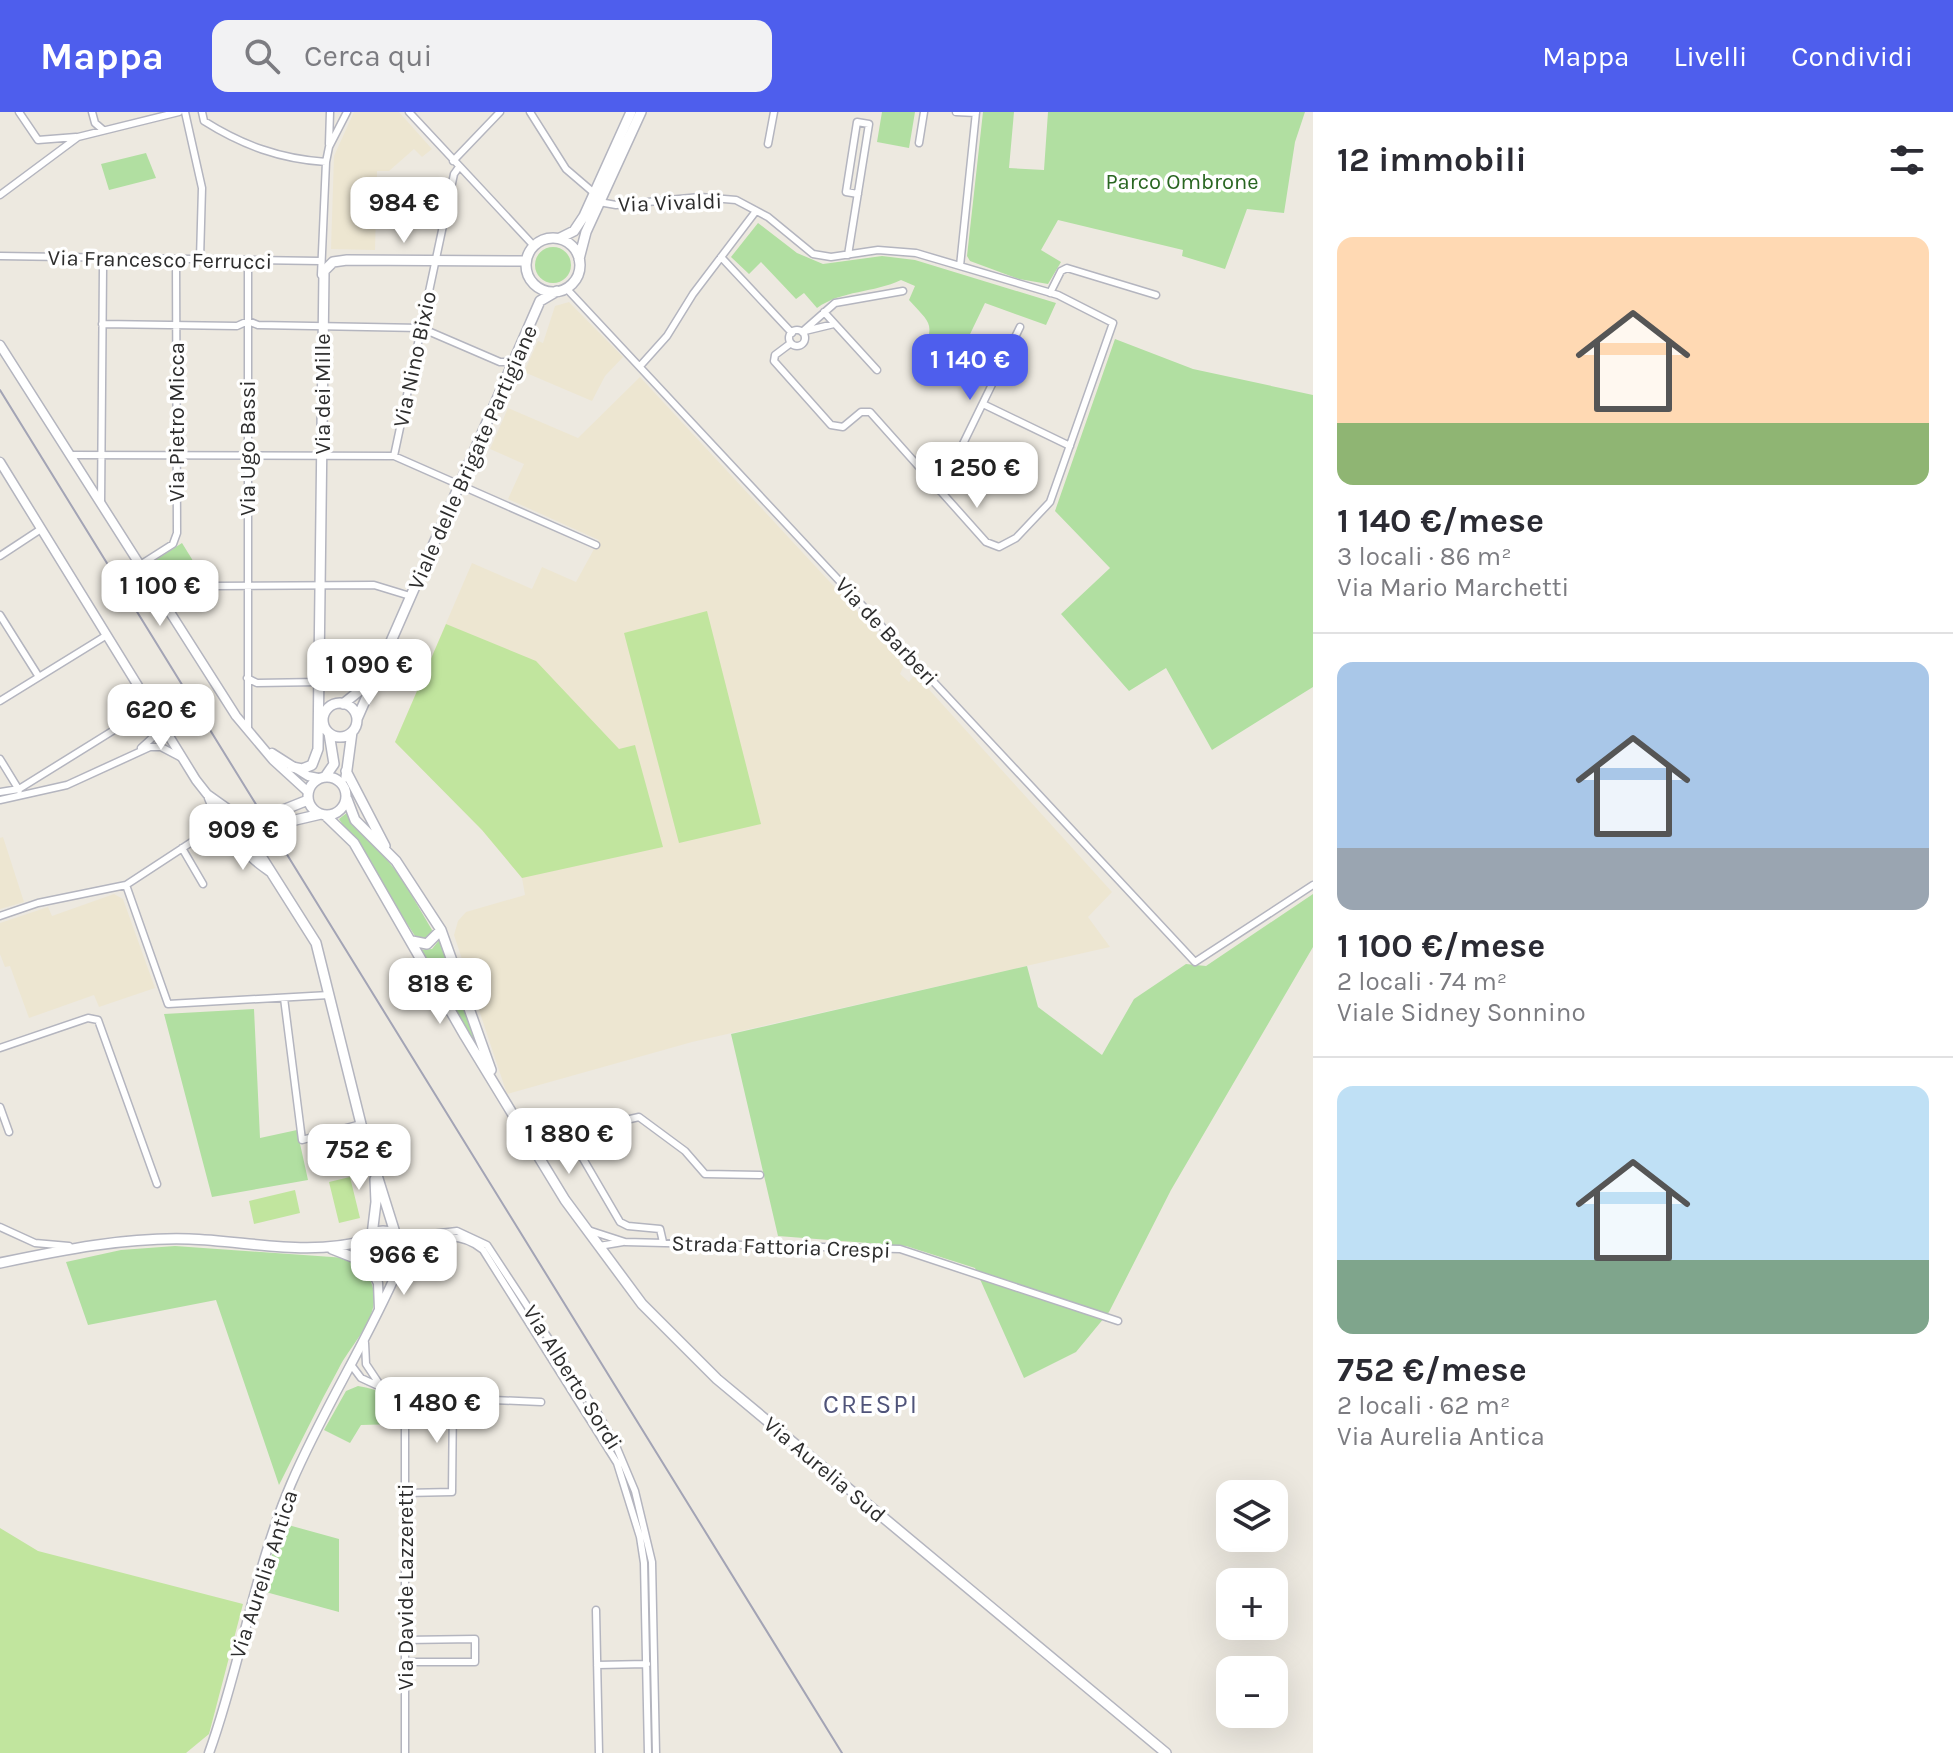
<!DOCTYPE html>
<html lang="it">
<head>
<meta charset="utf-8">
<style>
  :root { --surface:#fff; --page:#f2f2f3; --text:#2b2b33; --muted:#7c7c81; --line:#e1e1e2; --accent:#4e5eed }
  body { margin:0; font-family:Karla,sans-serif; background:var(--page); color:var(--text); height:100vh; display:flex; flex-direction:column; font-size:30px; white-space:nowrap }
  * { box-sizing:border-box; margin:0 }
  p { font-size:26px; color:var(--muted) }
  .icon { flex:none; width:44px; height:44px; fill:none; stroke:currentColor; stroke-width:2; stroke-linecap:round; stroke-linejoin:round }
  .map { position:relative; flex:1; overflow:hidden }
  .panel { display:flex; flex-direction:column; background:var(--surface); width:640px }
  .panel>* { flex:none }
  .tools { position:absolute; left:1216px; top:1368px; display:grid; gap:16px }
  .tools a { display:grid; place-items:center; width:72px; height:72px; border-radius:16px; background:var(--surface); box-shadow:0 8px 32px #0002; font-size:40px }
  .price { position:absolute; translate:-50% -68px; padding:0 18px; border-radius:16px; background:#fff; color:#222; font-size:26px; line-height:52px; filter:drop-shadow(0 2px 4px #0008) }
  .price::after { content:''; position:absolute; left:50%; top:48px; width:24px; height:18px; margin-left:-12px; background:inherit; clip-path:polygon(0 0,100% 0,50% 100%) }
  .price.current { background:var(--accent); color:#fff }
  ul { padding:0; list-style:none }
  li { display:grid; align-content:center; gap:16px; height:424px; padding:0 24px }
  li+li { border-top:2px solid var(--line) }
  li span { display:grid; place-items:center; height:248px; border-radius:16px; color:#555 }
  li>.icon { margin-inline-start:auto }
  span .icon { width:144px; height:144px; fill:#fffc; stroke-width:1 }
  li b { font-size:34px }
  h2 { display:flex; justify-content:space-between; align-items:center; height:96px; padding:0 24px; font-size:34px }
  header { display:flex; align-items:center; gap:48px; box-sizing:border-box; height:112px; padding:0 40px; background:var(--accent); color:#fff }
  header strong { font-size:38px }
  nav { display:flex; gap:44px; margin-inline-start:auto; font-size:28px }
  .search { width:560px; height:72px; background:var(--page); display:flex; align-items:center; gap:20px; box-sizing:border-box; padding:0 28px; border-radius:16px; color:var(--muted); font-size:30px }
  main { display:flex; flex:1; min-height:0 }
  .map>svg:first-child { display:block }
  .education { fill:#ede6d1 }
  .green { fill:#b1dfa1 }
  .pitch { fill:#c1e59e }
  .lines { fill:none; stroke-linecap:round; stroke-linejoin:round }
  .minor-casing { stroke:#b4b5bf; stroke-width:9 }
  .tertiary-casing { stroke:#b4b5bf; stroke-width:11 }
  .secondary-casing { stroke:#b4b5bf; stroke-width:12 }
  .minor { stroke:#fff; stroke-width:6 }
  .tertiary { stroke:#fff; stroke-width:8 }
  .secondary { stroke:#fff; stroke-width:9 }
  .rail { stroke:#a3a4b5; stroke-width:2 }
  .labels { text-anchor:middle; stroke-width:7; stroke-linejoin:round; paint-order:stroke }
  .park-label { font-size:22px; fill:#296621; stroke:#fff }
  .street-label { font-size:22px; fill:#2d2d2d; stroke:#fff }
  .quarter-label { font-size:26px; letter-spacing:2px; fill:#50547a; stroke:#fff }
</style>
</head>
<body>
<header>
<strong>Mappa</strong>
<div class="search"><svg class="icon" aria-label="search" viewBox="0 0 24 24"><circle cx="10" cy="10" r="6"/><path d="M15 15l6 6"/></svg>Cerca qui</div>
<nav><a>Mappa</a><a>Livelli</a><a>Condividi</a></nav>
</header>
<main>
<div class="map">
<svg width="1313" height="1641" viewBox="0 0 1313 1641">
  <rect width="100%" height="100%" fill="#ede9e0"/>
  <path class="education" d="M354 0H399L432 37 422 45 414 37 389 59H377L375 138 331 137 334 44Z
    M569 190 623 245 605 264 592 289 524 260 538 229 543 231 555 194Z
    M640 265 905 551 900 562 909 570 915 562 1112 780 1088 805 1110 835 692 930 507 982 454 823 458 809 466 800 525 783 522 766 482 718 395 630 472 451 532 477 542 455 576 470 599 428 508 387 524 352 490 337 508 296 578 326Z
    M3 725 24 790 0 797V726Z
    M114 782 123 787 155 876 99 895 94 883 29 906 10 854 5 855 0 842V811L48 795 52 804Z"/>
  <path class="green" d="M882 0H915L909 36 877 30Z
    M983 0H1014L1009 56 1044 58 1048 0H1305L1295 30 1284 101 1247 97 1225 157 1182 144 1183 138 1058 108 1041 138 1061 150 1048 172 1019 167 970 149 967 144Z
    M146 41 156 66 109 78 101 52Z
    M758 111 797 141 823 152 882 144 915 148 1056 191 1046 213 985 191 947 270 933 263 930 251 921 243C935 212 932 213 909 188L915 174 901 168C874 181 842 178 817 196L804 181 796 187 761 150 749 162 731 145Z
    M535 153a18 18 0 1 1 36 0a18 18 0 1 1-36 0Z
    M1115 227 1193 257 1313 283V575L1212 638 1166 556 1129 579 1061 502 1110 456 1055 399Z
    M182 431 203 465 170 486 148 453Z
    M348 700 401 765 432 818 429 828 417 827 339 707Z
    M1313 782V835L1171 1078 1109 1200 1076 1240 1024 1266 975 1156 906 1134 778 1124 731 922 1027 854 1038 895 1102 943 1134 887 1186 852 1206 854Z
    M440 827 479 936 478 939 419 838 432 837Z
    M254 897 260 1026 297 1018 308 1068 212 1085 164 902Z
    M175 1134 346 1146C364 1154 376 1170 374 1190 372 1213 349 1236 339 1256 318 1294 299 1334 279 1373L216 1188 88 1213 66 1150 121 1138Z
    M358 1274C380 1277 400 1287 399 1312L361 1313 350 1331 324 1318 346 1279Z
    M281 1411 339 1427V1500L262 1479Z"/>
  <path class="pitch" d="M707 499 761 712 679 731 624 521Z
    M446 512 536 549 619 637 635 633 663 735 522 766 482 718 395 630Z
    M350 1065 360 1106 339 1111 329 1070Z
    M295 1078 300 1101 254 1112 249 1089Z
    M0 1416 38 1439 243 1492 209 1622 186 1641H0Z"/>
  <g class="lines">
    <g class="minor-casing">
      <path id="minor" d="M19 0 38 28 76 25
        M92 0 95 11 102 17
        M185 0 202 76 200 147
        M202 0 204 9C242 33 280 47 326 50
        M409 0 534 134
        M530 0 566 57 594 81
        M956 0 976 1
        M919 31 924 0
        M329 32 330 0
        M768 32 774 0
        M453 49 500 0
        M0 83 78 25 179 0
        M599 90 616 93 700 85 736 88 768 105 813 142 831 145 878 138 916 141 1058 183 1113 211 1050 390 1016 426 999 435 986 430 870 300H861L843 315 831 313 774 249 775 243 791 231
        M848 143 869 12 857 10 846 80 858 82
        M0 144 320 149
        M721 145 792 221
        M100 146 103 156 101 392
        M960 154 976 0
        M321 163 326 50 329 35 347 0
        M566 176 1195 850 1313 773
        M1050 181 1061 159 1067 156 1156 183
        M824 200 877 258
        M102 212 237 214 248 209 258 213 421 216 500 250H513
        M789 226a8 8 0 1 1 16 0a8 8 0 1 1-16 0Z
        M805 219 834 212
        M802 220 835 191 903 179
        M641 253 667 224 693 182 756 99
        M985 293 1070 334
        M70 343 394 344 596 433
        M394 344 454 62 459 55
        M940 379 1020 215
        M0 444 41 417
        M140 453 173 432 177 421 176 147
        M168 497 202 476 214 474 374 473 410 484
        M0 503 39 565
        M247 566 257 571 319 570
        M0 589 107 523
        M248 616V148
        M141 636 164 615
        M0 647 19 678
        M0 680 19 677 151 595
        M0 688 67 673 150 635H161L180 645
        M202 723 224 725
        M182 736 203 772
        M126 773 168 892 329 883
        M0 804 38 791 126 773 210 718 216 705
        M284 886 302 1028 361 1012
        M0 936 88 906 98 908 157 1072
        M0 995 9 1020
        M568 1021 620 1110 628 1114 660 1117 663 1130
        M529 1030 639 1005 685 1039 705 1062 760 1063
        M0 1115 35 1131 69 1134
        M588 1118 625 1130 900 1137 1118 1209
        M398 1126 457 1119 487 1133 597 1300 614 1329 635 1379 652 1450 656 1641
        M599 1134 623 1130
        M403 1147C427 1126 456 1116 483 1138L617 1351 640 1425 644 1451 648 1641
        M365 1231 366 1252 380 1273
        M352 1254 361 1266 400 1284 405 1298V1641
        M400 1284 541 1290
        M405 1381 452 1380 453 1286
        M596 1498 599 1641
        M405 1550H475V1527L405 1528
        M597 1553 647 1552"/>
    </g>
    <g class="tertiary-casing">
      <path id="tertiary" d="M0 233 236 604 273 648 308 680
        M0 350 196 668 207 682 252 714
        M272 641 308 664 318 666
        M209 686 227 729 239 734 257 725
        M370 1156 378 1171 379 1197
        M209 1641C241 1553 254 1458 291 1372 323 1297 368 1228 400 1153"/>
    </g>
    <g class="secondary-casing">
      <path id="secondary" d="M560 126 574 119 584 104 631 0
        M526 153a27 27 0 1 1 54 0a27 27 0 1 1-54 0Z
        M579 147 586 120 641 0
        M323 608a17 17 0 1 1 34 0a17 17 0 1 1-34 0Z
        M343 592 368 572
        M357 607 540 189 557 179
        M292 655 302 657 312 653 318 637 324 159 333 150 347 148 526 149
        M346 659 385 734
        M308 684a19 19 0 1 1 38 0a19 19 0 1 1-38 0Z
        M325 665 334 652 329 621
        M346 665 352 620
        M347 687 355 708 396 749 441 818 491 958
        M325 703 354 731 465 924 565 1088 642 1192 717 1267 1166 1641
        M268 704 308 688
        M258 710 248 717C237 739 256 749 271 760
        M274 713 321 702
        M264 720 257 725 259 741 316 831 361 1012 396 1124
        M412 829 427 832 441 818
        M362 1140a21 21 0 1 1 42 0a21 21 0 1 1-42 0Z
        M372 1123 376 1090 375 1067
        M332 1137 365 1150
        M0 1151C62 1138 126 1125 189 1127 248 1129 309 1145 367 1128"/>
    </g>
    <use href="#minor" class="minor"/>
    <use href="#tertiary" class="tertiary"/>
    <use href="#secondary" class="secondary"/>
    <path class="rail" d="M0 278 842 1641"/>
  </g>
  <g class="labels">
    <g class="park-label">
      <text x="1182" y="77">Parco Ombrone</text>
    </g>
    <g class="street-label">
      <text transform="translate(670 90) rotate(-2)" y="8">Via Vivaldi</text>
      <text transform="translate(160 147) rotate(1)" y="8">Via Francesco Ferrucci</text>
      <text transform="translate(414 247) rotate(-78)" y="8">Via Nino Bixio</text>
      <text transform="translate(322 282) rotate(-90)" y="8">Via dei Mille</text>
      <text transform="translate(176 310) rotate(-90)" y="8">Via Pietro Micca</text>
      <text transform="translate(247 336) rotate(-90)" y="8">Via Ugo Bassi</text>
      <text transform="translate(472 345) rotate(-66)" y="8">Viale delle Brigate Partigiane</text>
      <text transform="translate(887 519) rotate(47)" y="8">Via de Barberi</text>
      <text transform="translate(781 1134) rotate(2)" y="8">Strada Fattoria Crespi</text>
      <text transform="translate(573 1265) rotate(58)" y="8">Via Alberto Sordi</text>
      <text transform="translate(825 1357) rotate(40)" y="8">Via Aurelia Sud</text>
      <text transform="translate(263 1462) rotate(-72)" y="8">Via Aurelia Antica</text>
      <text transform="translate(405 1475) rotate(-90)" y="8">Via Davide Lazzeretti</text>
    </g>
    <g class="quarter-label">
      <text x="871" y="1301">CRESPI</text>
    </g>
  </g>
</svg>
<div class="tools">
<a><svg class="icon" aria-label="layers" viewBox="0 0 24 24"><path d="M12 4l9 5-9 5-9-5zM3 14l9 5 9-5"/></svg></a>
<a>+</a>
<a>−</a>
</div>
<b class="price" style="left:404px;top:133px">984 €</b>
<b class="price current" style="left:970px;top:290px">1 140 €</b>
<b class="price" style="left:977px;top:398px">1 250 €</b>
<b class="price" style="left:160px;top:516px">1 100 €</b>
<b class="price" style="left:369px;top:595px">1 090 €</b>
<b class="price" style="left:161px;top:640px">620 €</b>
<b class="price" style="left:243px;top:760px">909 €</b>
<b class="price" style="left:440px;top:914px">818 €</b>
<b class="price" style="left:569px;top:1064px">1 880 €</b>
<b class="price" style="left:359px;top:1080px">752 €</b>
<b class="price" style="left:404px;top:1185px">966 €</b>
<b class="price" style="left:437px;top:1333px">1 480 €</b>
</div>
<section class="panel">
<h2>12 immobili<svg class="icon" aria-label="filters" viewBox="0 0 24 24"><path d="M4 7h16M4 17h16"/><circle cx="9" cy="7" r="2"/><circle cx="15" cy="17" r="2"/></svg></h2>
<ul>
<li><span style="background:linear-gradient(#ffd9b3 75%,#8fb573 0)"><svg class="icon" aria-label="home" viewBox="0 0 24 24"><path d="M3 11l9-7 9 7M6 9v11h12V9"/></svg></span><div><b>1 140 €/mese</b><p>3 locali · 86 m²</p><p>Via Mario Marchetti</p></div></li>
<li><span style="background:linear-gradient(#a9c7e8 75%,#9aa5b1 0)"><svg class="icon" aria-label="home" viewBox="0 0 24 24"><path d="M3 11l9-7 9 7M6 9v11h12V9"/></svg></span><div><b>1 100 €/mese</b><p>2 locali · 74 m²</p><p>Viale Sidney Sonnino</p></div></li>
<li><span style="background:linear-gradient(#bfe0f5 70%,#7fa58c 0)"><svg class="icon" aria-label="home" viewBox="0 0 24 24"><path d="M3 11l9-7 9 7M6 9v11h12V9"/></svg></span><div><b>752 €/mese</b><p>2 locali · 62 m²</p><p>Via Aurelia Antica</p></div></li>
</ul>
</section>
</main>
</body>
</html>
